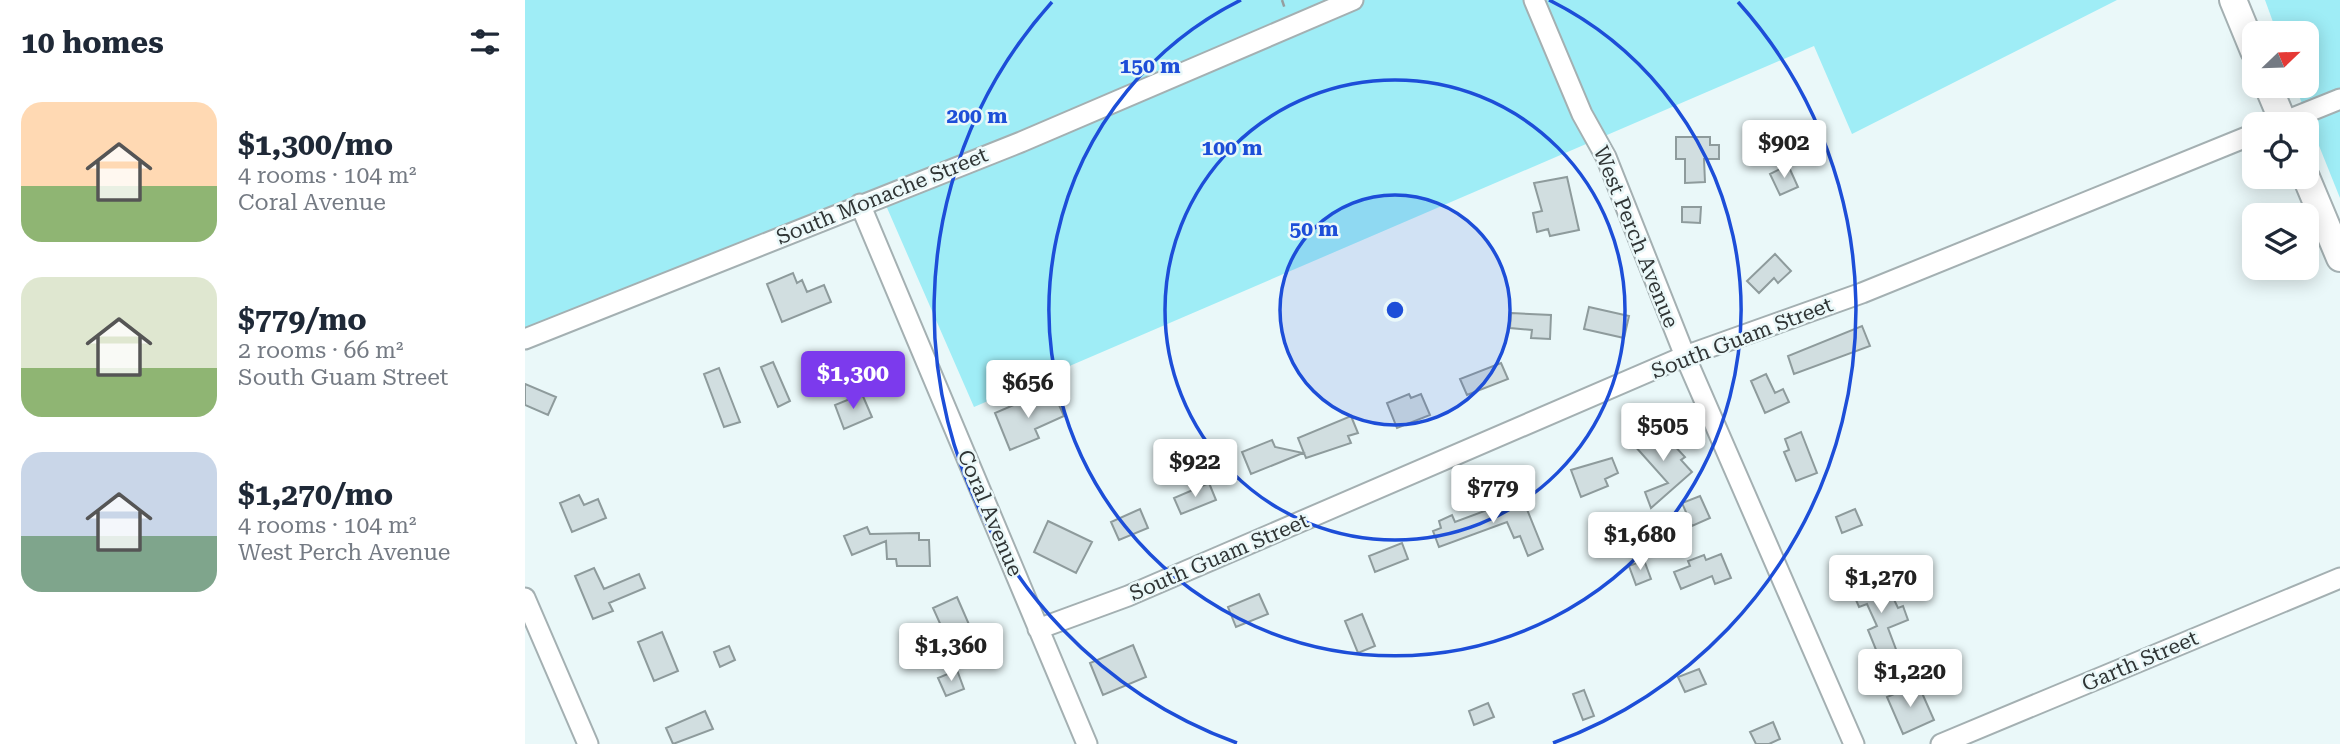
<!DOCTYPE html>
<html lang="en">
<head>
<meta charset="utf-8">
<style>
  :root { --surface:#fff; --page:#f2f2f3; --text:#1f2937; --muted:#747a83; --accent:#7c3aed }
  body { margin:0; font-family:"Roboto Serif",serif; background:var(--page); color:var(--text); height:100vh; display:flex; flex-direction:column; font-size:26px; white-space:nowrap }
  * { box-sizing:border-box; margin:0 }
  p { font-size:23px; color:var(--muted) }
  .icon { flex:none; width:38px; height:38px; fill:none; stroke:currentColor; stroke-width:2; stroke-linecap:round; stroke-linejoin:round }
  .map { position:relative; flex:1; overflow:hidden }
  .details { display:flex; flex-direction:column; background:var(--surface); width:525px }
  .details>* { flex:none }
  .needle { width:46px; rotate:67deg }
  .fabs { position:absolute; left:1717px; top:21px; display:grid; gap:14px }
  .fabs a { display:grid; place-items:center; width:77px; height:77px; border-radius:14px; background:var(--surface); box-shadow:0 4px 18px #0003; font-size:35px }
  .price { position:absolute; translate:-50% -60px; padding:0 16px; border-radius:7px; background:#fff; color:#222; font-size:23px; line-height:46px; filter:drop-shadow(0 2px 4px #0008) }
  .price::after { content:''; position:absolute; left:50%; top:42px; width:21px; height:16px; margin-left:-10px; background:inherit; clip-path:polygon(0 0,100% 0,50% 100%) }
  .price.on { background:var(--accent); color:#fff }
  ul { padding:0; list-style:none }
  li { display:flex; align-items:center; gap:21px; height:175px; padding:0 21px }
  li span { display:grid; place-items:center; flex:none; width:196px; height:140px; border-radius:21px; color:#555 }
  li>.icon { margin-inline-start:auto }
  span .icon { width:84px; height:84px; fill:#fffc; stroke-width:1 }
  li b { font-size:30px }
  h2 { display:flex; justify-content:space-between; align-items:center; height:84px; padding:0 21px; font-size:30px }
  main { display:flex; flex:1; min-height:0 }
  .map>svg:first-child { display:block }
  .green { fill:#9fedf6 }
  .building { fill:#d1dee0; stroke:#8e9b9c; stroke-width:2 }
  .lines { fill:none; stroke-linecap:round; stroke-linejoin:round }
  .street-casing { stroke:#a4b0b2; stroke-width:23 }
  .secondary-casing { stroke:#a4b0b2; stroke-width:30 }
  .path { stroke:#959e9f; stroke-width:2.5; stroke-dasharray:7 3.5; stroke-linecap:butt }
  .street { stroke:#fff; stroke-width:19 }
  .secondary { stroke:#fff; stroke-width:26 }
  .ring { fill:none; stroke:#1d4ed8; stroke-width:3.5 }
  .labels { text-anchor:middle; stroke-width:5; stroke-linejoin:round; paint-order:stroke }
  .street-label { font-size:21px; fill:#303535; stroke:#eaf8f9 }
  .centre { fill:#1d4ed8; stroke:#eaf8f9; stroke-width:3.5 }
  .ring-label { font-size:21px; text-anchor:middle; font-weight:bold; fill:#1d4ed8; stroke:#eaf8f9; stroke-width:5; stroke-linejoin:round; paint-order:stroke }
</style>
</head>
<body>
<main>
<section class="details">
<h2>10 homes<svg class="icon" aria-label="filters" viewBox="0 0 24 24"><path d="M4 7h16M4 17h16"/><circle cx="9" cy="7" r="2"/><circle cx="15" cy="17" r="2"/></svg></h2>
<ul>
<li><span style="background:linear-gradient(#ffd9b3 60%,#8fb573 0)"><svg class="icon" aria-label="home" viewBox="0 0 24 24"><path d="M3 11l9-7 9 7M6 9v11h12V9"/></svg></span><div><b>$1,300/mo</b><p>4 rooms · 104 m²</p><p>Coral Avenue</p></div></li>
<li><span style="background:linear-gradient(#dfe7d0 65%,#8fb573 0)"><svg class="icon" aria-label="home" viewBox="0 0 24 24"><path d="M3 11l9-7 9 7M6 9v11h12V9"/></svg></span><div><b>$779/mo</b><p>2 rooms · 66 m²</p><p>South Guam Street</p></div></li>
<li><span style="background:linear-gradient(#c9d6e8 60%,#7fa58c 0)"><svg class="icon" aria-label="home" viewBox="0 0 24 24"><path d="M3 11l9-7 9 7M6 9v11h12V9"/></svg></span><div><b>$1,270/mo</b><p>4 rooms · 104 m²</p><p>West Perch Avenue</p></div></li>
</ul>
</section>
<div class="map">
<svg width="1815" height="744" viewBox="0 0 1815 744">
  <rect width="100%" height="100%" fill="#eaf8f9"/>
  <path class="green" d="M0 0H1592L1327 134 1289 46 449 407 356 194 0 347Z
    M1740 0H1815V198L1770 86H1782V33H1752Z"/>
  <path class="building" d="M1151 137H1185V145H1194V159H1179L1180 182 1160 183V159H1151Z
    M1263 165 1273 187 1255 195 1245 174Z
    M1042 177 1054 230 1025 236 1023 229 1012 232 1008 213 1017 211 1009 183Z
    M1157 207H1176L1175 223 1157 222Z
    M1250 254 1266 271 1253 283 1249 278 1234 293 1222 281Z
    M268 273 272 283 277 280 282 292 299 285 306 302 257 322 242 284Z
    M1064 307 1104 316 1099 338 1059 329Z
    M986 313 1026 315 1025 339 1006 338 1007 330 985 328Z
    M1337 326 1345 346 1269 374 1263 356Z
    M248 362 265 401 253 407 236 367Z
    M976 363 983 379 942 395 935 379Z
    M194 368 215 422 199 427 179 374Z
    M1241 374 1250 393 1258 389 1264 402 1240 413 1226 381Z
    M0 384 31 397 23 415 0 405Z
    M536 392 540 402 534 405 539 416 510 429 514 438 485 450 470 413 498 401 500 407Z
    M337 394 347 417 319 429 310 405Z
    M884 394 886 398 896 394 905 415 872 428 862 403Z
    M826 416 833 433 823 436 826 443 781 458 773 438Z
    M1131 426 1160 457 1156 460 1167 472 1126 508 1120 492 1143 483 1109 445Z
    M1276 432 1292 473 1271 481 1259 452 1264 450 1260 439Z
    M747 440 750 447 778 453 726 474 717 452Z
    M1087 458 1093 473 1080 479 1083 486 1056 497 1046 470Z
    M684 483 691 500 656 514 649 498Z
    M54 495 59 505 73 499 81 518 47 532 35 503Z
    M1175 496 1185 518 1167 526 1157 503Z
    M997 497 1018 549 1003 556 995 536 989 538 982 522 914 547 908 531 916 528 914 521 927 515 930 522Z
    M615 509 623 528 594 540 586 522Z
    M1330 509 1337 525 1317 533 1311 517Z
    M1117 520 1124 537 1107 544 1100 528Z
    M523 521 567 542 551 573 509 552Z
    M342 527 345 534 394 533V540H404L405 566H372L371 559H362L361 541 327 555 319 536Z
    M877 543 883 559 850 572 844 556Z
    M1196 554 1206 578 1190 584 1187 576 1156 589 1149 572 1165 566 1163 561 1179 555 1181 560Z
    M1119 560 1126 579 1111 585 1104 566Z
    M69 568 79 589 114 574 120 588 84 603 88 611 68 619 50 576Z
    M1356 572 1373 608 1378 606 1383 620 1363 628 1375 660 1358 667 1343 630 1352 626 1342 604 1334 607 1325 586Z
    M734 594 743 614 711 627 703 607Z
    M432 597 449 636 432 643 429 636 422 639 408 608Z
    M837 614 850 646 833 653 820 621Z
    M137 632 153 671 129 681 113 642Z
    M608 645 621 677 578 695 565 663Z
    M204 646 210 660 195 667 189 652Z
    M1407 665 1413 682 1399 687 1393 671Z
    M1174 669 1181 684 1160 692 1153 677Z
    M432 670 439 689 421 696 413 678Z
    M1393 684 1409 720 1378 734 1362 697Z
    M1059 690 1069 716 1058 720 1048 694Z
    M963 703 969 717 949 725 944 711Z
    M180 711 188 729 148 744 141 728Z
    M1248 722 1255 739 1244 744H1231L1225 732Z"/>
  <g class="lines">
    <g class="street-casing">
      <path id="street" d="M1009 0 1057 114 1081 157 1160 356 1329 744
        M1753 124 1815 99
        M335 204 562 744
        M0 339 496 142 828 0
        M0 598 63 744
        M513 629 603 596 1160 356 1337 293 1729 134
        M1416 744 1815 578"/>
    </g>
    <g class="secondary-casing">
      <path id="secondary" d="M1708 0 1729 51
        M1743 86 1759 124
        M1781 177 1815 258"/>
    </g>
    <path class="path" d="M757 0 760 9"/>
    <use href="#street" class="street"/>
    <use href="#secondary" class="secondary"/>
  </g>
  <circle cx="870" cy="310" r="115" fill="#1d4ed8" fill-opacity=".12"/>
  <g class="ring">
    <circle cx="870" cy="310" r="115"/>
    <circle cx="870" cy="310" r="230"/>
    <path d="M1024 0A346 346 0 1 1 716 0"/>
    <path d="M712 743A461 461 0 0 1 527 2M1213 2A461 461 0 0 1 1028 743"/>
  </g>
  <g class="labels">
    <g class="street-label">
      <text transform="translate(357 196) rotate(-22)" y="7">South Monache Street</text>
      <text transform="translate(1111 237) rotate(68)" y="7">West Perch Avenue</text>
      <text transform="translate(1217 338) rotate(-21)" y="7">South Guam Street</text>
      <text transform="translate(465 513) rotate(67)" y="7">Coral Avenue</text>
      <text transform="translate(694 557) rotate(-23)" y="7">South Guam Street</text>
      <text transform="translate(1615 661) rotate(-23)" y="7">Garth Street</text>
    </g>
  </g>
  <circle cx="870" cy="310" r="10" class="centre"/>
  <g class="ring-label">
    <text x="625" y="73">150 m</text>
    <text x="452" y="123">200 m</text>
    <text x="707" y="155">100 m</text>
    <text x="789" y="236">50 m</text>
  </g>
</svg>
<div class="fabs">
<a><svg class="needle" viewBox="-14 -14 28 28"><path d="M0-13l5 13h-10z" fill="#e53935"/><path d="M0 13l5-13h-10z" fill="#747a83"/></svg></a>
<a><svg class="icon" aria-label="locate" viewBox="0 0 24 24"><circle cx="12" cy="12" r="6"/><path d="M12 2v4M12 18v4M2 12h4M18 12h4"/></svg></a>
<a><svg class="icon" aria-label="layers" viewBox="0 0 24 24"><path d="M12 4l9 5-9 5-9-5zM3 14l9 5 9-5"/></svg></a>
</div>
<b class="price" style="left:1259px;top:180px">$902</b>
<b class="price on" style="left:328px;top:411px">$1,300</b>
<b class="price" style="left:503px;top:420px">$656</b>
<b class="price" style="left:1138px;top:463px">$505</b>
<b class="price" style="left:670px;top:499px">$922</b>
<b class="price" style="left:968px;top:525px">$779</b>
<b class="price" style="left:1115px;top:572px">$1,680</b>
<b class="price" style="left:1356px;top:615px">$1,270</b>
<b class="price" style="left:426px;top:683px">$1,360</b>
<b class="price" style="left:1385px;top:709px">$1,220</b>
</div>
</main>
</body>
</html>
